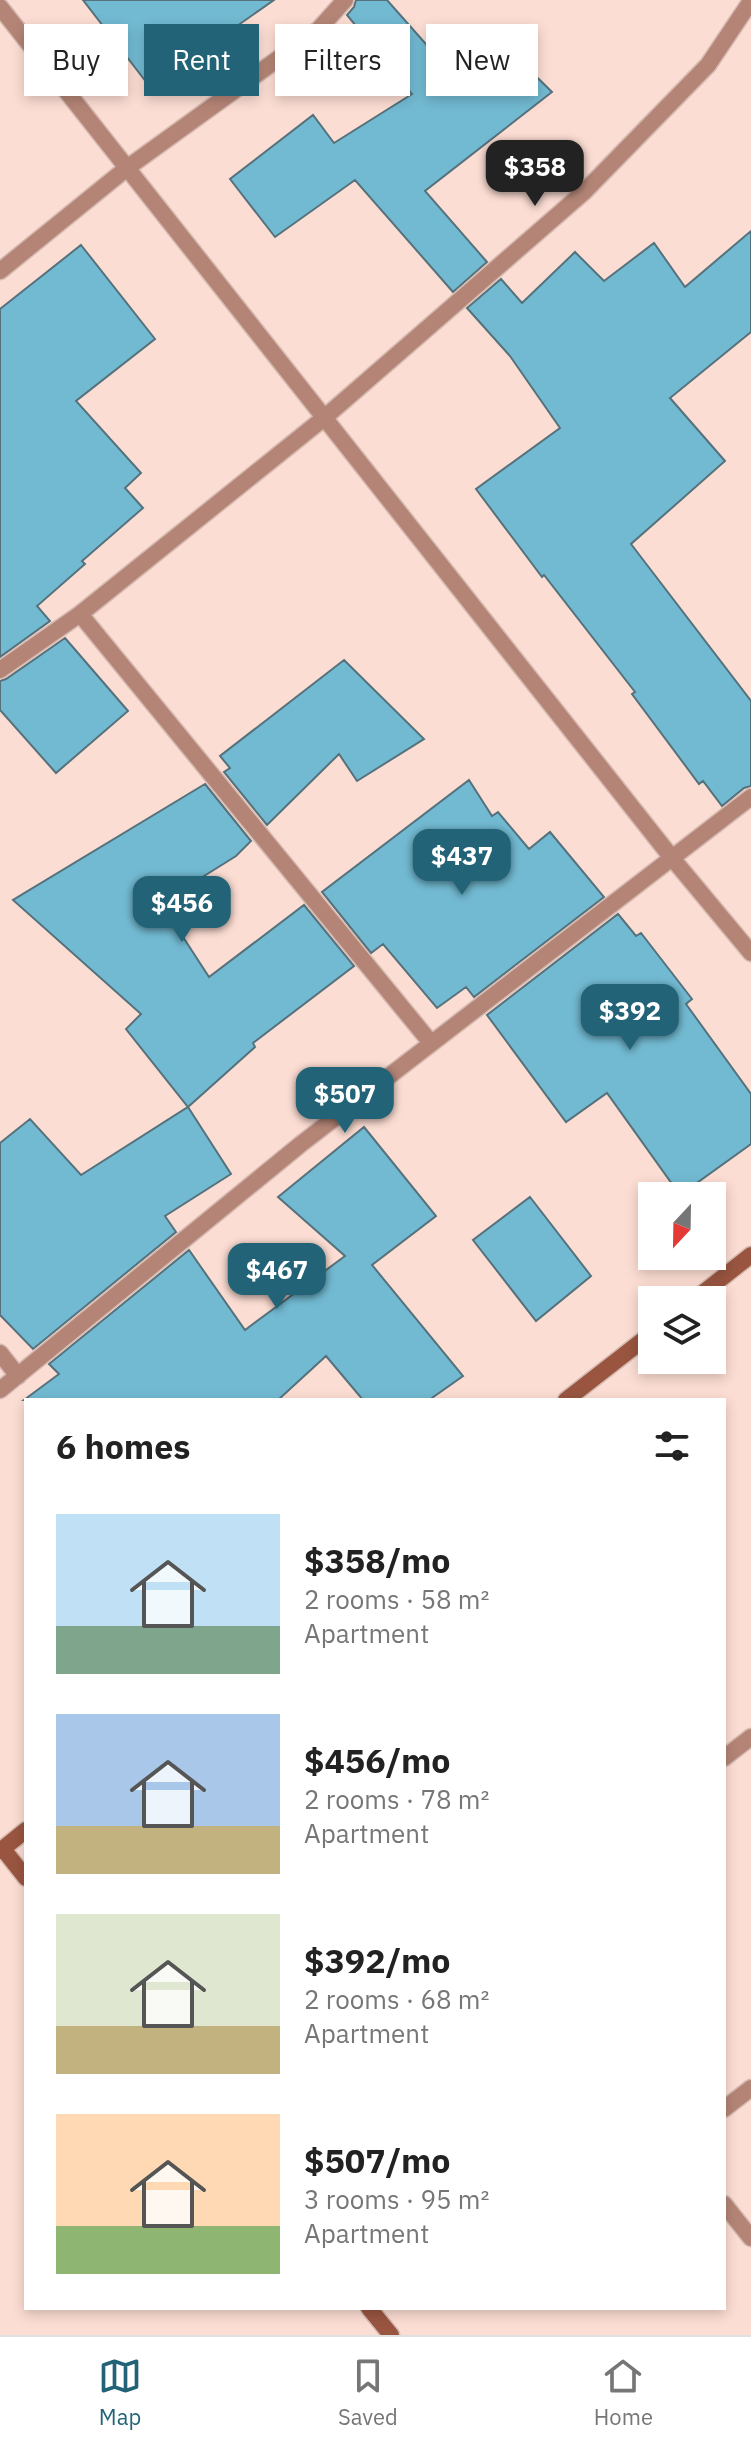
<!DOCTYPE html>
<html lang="en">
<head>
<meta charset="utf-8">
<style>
  :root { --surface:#fff; --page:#f2f2f2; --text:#222; --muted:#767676; --line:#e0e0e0; --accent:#226377 }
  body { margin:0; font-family:"IBM Plex Sans",sans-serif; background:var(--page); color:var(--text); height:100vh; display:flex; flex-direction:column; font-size:30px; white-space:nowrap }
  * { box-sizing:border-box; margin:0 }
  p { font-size:26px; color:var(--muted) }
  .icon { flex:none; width:44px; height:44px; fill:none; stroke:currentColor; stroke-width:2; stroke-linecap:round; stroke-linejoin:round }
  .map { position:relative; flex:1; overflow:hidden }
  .panel { position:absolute; left:24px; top:1398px; width:702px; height:912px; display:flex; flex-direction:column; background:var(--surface); border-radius:0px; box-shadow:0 4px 12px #0003 }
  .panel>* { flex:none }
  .hud { position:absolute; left:24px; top:24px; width:704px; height:72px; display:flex; gap:16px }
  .needle { width:52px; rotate:202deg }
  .tools { position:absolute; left:638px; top:1182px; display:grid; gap:16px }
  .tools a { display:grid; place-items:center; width:88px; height:88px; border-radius:0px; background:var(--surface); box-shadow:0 4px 12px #0003; font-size:40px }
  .price { position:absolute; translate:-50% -68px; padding:0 18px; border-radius:16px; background:var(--accent); color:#fff; font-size:26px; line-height:52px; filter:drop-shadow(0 2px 4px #0008) }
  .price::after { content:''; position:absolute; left:50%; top:48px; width:24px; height:18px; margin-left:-12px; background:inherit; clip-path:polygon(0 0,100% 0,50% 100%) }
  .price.active { background:#222; color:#fff }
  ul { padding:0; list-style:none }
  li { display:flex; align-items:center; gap:24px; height:200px; padding:0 32px }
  li span { display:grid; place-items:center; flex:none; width:224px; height:160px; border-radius:0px; color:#555 }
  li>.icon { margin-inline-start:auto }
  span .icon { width:96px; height:96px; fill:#fffc; stroke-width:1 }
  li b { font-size:34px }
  h2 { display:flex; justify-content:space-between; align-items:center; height:96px; padding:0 32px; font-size:34px }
  .chip { padding:0 28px; border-radius:0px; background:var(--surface); box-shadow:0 4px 12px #0003; font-size:28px; line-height:72px }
  .chip.active { background:var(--accent); color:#fff }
  .menu { display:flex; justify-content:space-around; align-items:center; height:112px; border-top:2px solid var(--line); background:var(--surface); font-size:22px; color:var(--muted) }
  .menu a { display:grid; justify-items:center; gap:4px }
  .menu .active { color:var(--accent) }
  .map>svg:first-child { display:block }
  .building { fill:#72bad2; stroke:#55727c; stroke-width:2 }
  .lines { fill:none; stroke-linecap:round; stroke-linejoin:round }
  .street-casing { stroke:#d5bab1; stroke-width:19 }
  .secondary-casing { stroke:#d5bab1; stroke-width:19 }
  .street { stroke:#b48576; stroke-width:16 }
  .secondary { stroke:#995540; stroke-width:16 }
</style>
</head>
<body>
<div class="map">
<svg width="751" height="2335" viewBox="0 0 751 2335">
  <rect width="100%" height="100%" fill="#fcddd3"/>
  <path class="building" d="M83 0H274L150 87Z
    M356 0H387L470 94 511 52 552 92 425 191 487 262 453 292 355 180 275 237 230 179 313 115 334 143 412 94 347 15 354 7Z
    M751 231V332L670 398 725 461 631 544 751 701V786L744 788 722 806 703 781 699 784 632 694 635 692 544 575 542 577 476 489 560 428 510 356 467 308 501 279 522 303 575 252 604 281 654 243 685 287Z
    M81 245 155 339 76 401 141 473 125 488 143 508 82 561 85 564 37 606 50 621 0 657V309Z
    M65 638 128 711 56 773 0 710V681L6 679Z
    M344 660 424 739 357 781 339 754 267 825 224 772 230 768 220 756Z
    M469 780 492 816 498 812 529 849 550 832 604 897 474 997 466 987 437 1008 383 944 371 953 322 892Z
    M205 784 251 841 236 856 161 903 209 977 304 905 354 966 253 1043 255 1047 188 1107 126 1029 141 1014 13 900Z
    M618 914 636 936 641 933 692 999 686 1004 751 1094V1144L680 1195 607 1093 566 1122 487 1015Z
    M188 1107 231 1174 165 1216 176 1232 33 1349 0 1315V1143L30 1119 81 1175Z
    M364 1127 436 1216 372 1265 463 1376 429 1400H363L326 1356 278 1400H24L59 1374 49 1364 189 1250 245 1330 345 1256 278 1197Z
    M530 1197 591 1276 536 1321 473 1240Z"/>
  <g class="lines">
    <g class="street-casing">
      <path id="street" d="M0 7 672 858 751 953
        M0 271 127 168 318 30 345 0
        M80 614 431 1043
        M0 670 80 614 324 418 584 192 708 65 751 1
        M0 1353 18 1376
        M0 1390 301 1144 751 797
        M724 1758 751 1737
        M724 2109 751 2088
        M724 2204 751 2238"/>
    </g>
    <g class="secondary-casing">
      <path id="secondary" d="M694 1300 751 1255
        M566 1400 652 1333
        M3 1849 26 1878
        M0 1851 26 1830
        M369 2308 391 2335"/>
    </g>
    <use href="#street" class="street"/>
    <use href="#secondary" class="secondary"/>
  </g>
</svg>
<div class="tools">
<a><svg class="needle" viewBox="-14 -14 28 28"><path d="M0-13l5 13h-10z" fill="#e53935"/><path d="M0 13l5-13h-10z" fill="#767676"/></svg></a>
<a><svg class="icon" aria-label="layers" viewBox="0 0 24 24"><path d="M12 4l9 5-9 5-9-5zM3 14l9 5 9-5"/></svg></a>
</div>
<b class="price active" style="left:535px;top:208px">$358</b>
<b class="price" style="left:462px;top:897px">$437</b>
<b class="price" style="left:182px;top:944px">$456</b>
<b class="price" style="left:630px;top:1052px">$392</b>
<b class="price" style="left:345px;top:1135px">$507</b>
<b class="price" style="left:277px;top:1311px">$467</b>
<div class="hud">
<a class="chip">Buy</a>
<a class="chip active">Rent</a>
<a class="chip">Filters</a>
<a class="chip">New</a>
</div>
<section class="panel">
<h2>6 homes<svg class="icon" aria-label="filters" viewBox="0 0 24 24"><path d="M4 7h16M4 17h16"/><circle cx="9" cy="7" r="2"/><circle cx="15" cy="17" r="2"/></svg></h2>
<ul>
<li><span style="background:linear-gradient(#bfe0f5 70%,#7fa58c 0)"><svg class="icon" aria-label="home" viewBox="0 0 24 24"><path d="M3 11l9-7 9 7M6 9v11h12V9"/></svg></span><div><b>$358/mo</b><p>2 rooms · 58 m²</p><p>Apartment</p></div></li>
<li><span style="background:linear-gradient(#a9c7e8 70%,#c2b280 0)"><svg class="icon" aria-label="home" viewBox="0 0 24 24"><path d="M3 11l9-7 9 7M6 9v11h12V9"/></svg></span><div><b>$456/mo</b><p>2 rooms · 78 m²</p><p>Apartment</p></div></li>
<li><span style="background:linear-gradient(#dfe7d0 70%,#c2b280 0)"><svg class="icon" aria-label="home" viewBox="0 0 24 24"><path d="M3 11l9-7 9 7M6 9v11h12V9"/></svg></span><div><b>$392/mo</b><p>2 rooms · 68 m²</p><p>Apartment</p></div></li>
<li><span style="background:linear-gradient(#ffd9b3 70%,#8fb573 0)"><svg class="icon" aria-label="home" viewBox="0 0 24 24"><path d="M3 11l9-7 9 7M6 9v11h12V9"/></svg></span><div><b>$507/mo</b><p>3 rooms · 95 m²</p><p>Apartment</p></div></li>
</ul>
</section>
</div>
<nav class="menu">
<a class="active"><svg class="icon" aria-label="map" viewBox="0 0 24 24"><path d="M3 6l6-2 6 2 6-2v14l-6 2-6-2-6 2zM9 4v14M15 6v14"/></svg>Map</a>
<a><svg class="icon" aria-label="saved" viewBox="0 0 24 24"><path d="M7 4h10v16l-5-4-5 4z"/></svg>Saved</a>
<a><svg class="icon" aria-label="home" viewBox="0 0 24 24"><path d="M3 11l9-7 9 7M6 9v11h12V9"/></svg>Home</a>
</nav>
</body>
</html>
